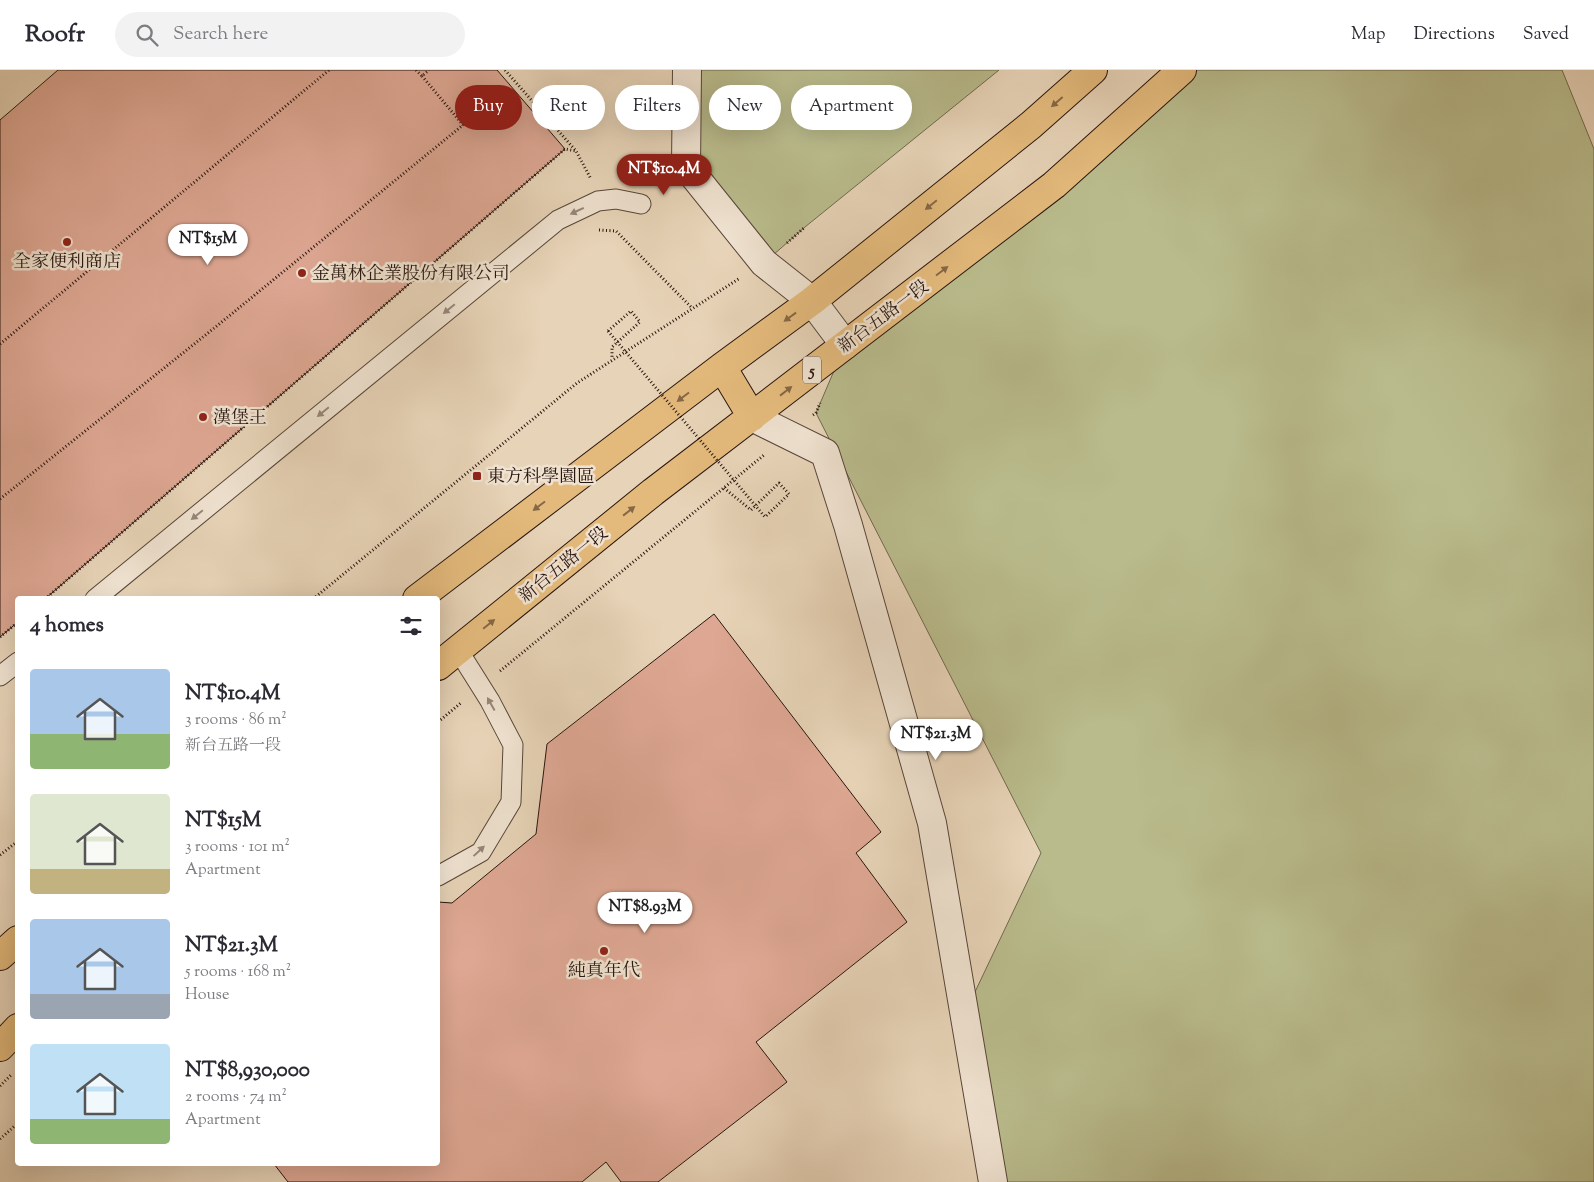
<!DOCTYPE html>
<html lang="en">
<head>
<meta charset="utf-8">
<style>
  :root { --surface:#fff; --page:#f2f2f3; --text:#2b2b33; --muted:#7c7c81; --line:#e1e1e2; --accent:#8f2418 }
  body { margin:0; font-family:"Sorts Mill Goudy","Noto Serif TC",serif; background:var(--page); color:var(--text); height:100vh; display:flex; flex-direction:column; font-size:19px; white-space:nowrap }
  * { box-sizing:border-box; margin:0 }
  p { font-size:16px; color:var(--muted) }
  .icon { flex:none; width:28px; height:28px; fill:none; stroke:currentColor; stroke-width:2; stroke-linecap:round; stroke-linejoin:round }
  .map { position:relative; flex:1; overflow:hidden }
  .panel { position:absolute; left:15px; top:526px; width:425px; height:570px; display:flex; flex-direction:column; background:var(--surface); border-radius:5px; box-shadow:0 5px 20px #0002 }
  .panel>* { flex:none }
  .top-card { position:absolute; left:455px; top:15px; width:475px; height:45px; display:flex; gap:10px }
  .price { position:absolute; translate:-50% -42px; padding:0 11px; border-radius:18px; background:#fff; color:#222; font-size:16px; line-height:32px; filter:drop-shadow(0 1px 2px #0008) }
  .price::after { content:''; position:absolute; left:50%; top:30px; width:15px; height:11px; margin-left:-8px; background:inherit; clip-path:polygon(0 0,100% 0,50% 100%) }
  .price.selected { background:var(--accent); color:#fff }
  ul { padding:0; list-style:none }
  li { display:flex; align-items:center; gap:15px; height:125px; padding:0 15px }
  li span { display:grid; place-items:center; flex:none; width:140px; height:100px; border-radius:5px; color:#555 }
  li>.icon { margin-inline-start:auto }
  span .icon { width:60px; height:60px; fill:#fffc; stroke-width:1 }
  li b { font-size:21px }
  h2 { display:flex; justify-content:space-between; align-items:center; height:60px; padding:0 15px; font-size:21px }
  .pill { padding:0 18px; border-radius:22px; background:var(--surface); box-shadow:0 5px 20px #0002; font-size:18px; line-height:45px }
  .pill.selected { background:var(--accent); color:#fff }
  header { display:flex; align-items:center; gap:30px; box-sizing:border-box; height:70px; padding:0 25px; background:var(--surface); border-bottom:1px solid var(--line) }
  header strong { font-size:24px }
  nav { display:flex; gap:28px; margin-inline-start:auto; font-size:18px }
  .search { width:350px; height:45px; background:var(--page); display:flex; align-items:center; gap:12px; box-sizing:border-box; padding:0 18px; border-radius:28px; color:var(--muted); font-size:19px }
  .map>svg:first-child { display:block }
  .green { fill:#b9bb8c; stroke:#71684e }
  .building { fill:#dea793; stroke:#29160f }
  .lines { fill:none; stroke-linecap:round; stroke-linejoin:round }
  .lane-casing { stroke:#584539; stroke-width:21 }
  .street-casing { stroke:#584539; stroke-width:30 }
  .primary-casing { stroke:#29160f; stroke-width:30 }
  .path { stroke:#29160f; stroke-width:3; stroke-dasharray:1 2.5; stroke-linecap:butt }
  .lane { stroke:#efe2d0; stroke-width:19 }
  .street { stroke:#efe2d0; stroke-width:28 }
  .primary { stroke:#e4ba7c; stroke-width:28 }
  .path-bridge { stroke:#29160f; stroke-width:3; stroke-dasharray:1 2.5; stroke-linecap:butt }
  .oneway { fill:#866846 }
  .oneway2 { fill:#968679 }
  .poi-dot { fill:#8f2418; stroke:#efe2d0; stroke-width:2 }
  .labels { text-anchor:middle; stroke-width:5; stroke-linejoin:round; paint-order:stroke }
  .shield { fill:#efe2d0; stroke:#645349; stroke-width:1 }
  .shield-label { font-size:16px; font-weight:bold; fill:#29160f }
  .poi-label { font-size:18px; fill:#29160f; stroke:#efe2d0; text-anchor:start }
  .street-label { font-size:18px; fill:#29160f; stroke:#efe2d0 }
</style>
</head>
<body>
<header>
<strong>Roofr</strong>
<div class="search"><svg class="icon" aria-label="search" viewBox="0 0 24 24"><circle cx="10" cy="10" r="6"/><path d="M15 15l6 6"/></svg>Search here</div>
<nav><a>Map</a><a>Directions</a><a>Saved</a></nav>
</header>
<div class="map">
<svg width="1594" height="1112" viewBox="0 0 1594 1112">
  <rect width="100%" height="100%" fill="#e7d3b7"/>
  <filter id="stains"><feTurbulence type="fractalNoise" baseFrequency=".004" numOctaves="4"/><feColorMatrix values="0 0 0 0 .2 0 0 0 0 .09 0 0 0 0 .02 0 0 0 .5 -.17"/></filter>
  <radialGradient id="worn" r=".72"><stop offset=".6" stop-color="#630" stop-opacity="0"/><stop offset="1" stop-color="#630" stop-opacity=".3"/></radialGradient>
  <path class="green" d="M687 0H999L805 157 764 193 686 96Z
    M1182 0H1562L1594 79V1112H1001L974 924 1041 783 816 343 845 275Z"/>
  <path class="building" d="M58 0H497L565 79 45 529H18V552L0 567V50Z
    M714 544 881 762 856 783 907 852 756 972 787 1012 658 1112H621L606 1092 582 1112H288L274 1094H438V832L452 833 536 764 547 674Z"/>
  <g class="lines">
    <g class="lane-casing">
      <path id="lane" d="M95 529 558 150 598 131 616 129 641 134
        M0 606 18 592
        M438 806 481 782 511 732 513 675 490 631 458 580"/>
    </g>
    <g class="street-casing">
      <path id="street" d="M687 0 686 96 764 193 812 231 845 275
        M752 347 825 383 848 455 932 753 993 1112"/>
    </g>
    <g class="primary-casing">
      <path id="primary" d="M722 297 752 347
        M417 529 722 297 812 231 1031 55 1093 0
        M438 596 653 422 1054 115 1182 0
        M0 886 18 870
        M0 977 18 958"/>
    </g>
    <path class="path" d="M416 0 422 6 429 0
      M505 0 576 81 591 109
      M599 160 616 161 692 238
      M787 173 805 157
      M608 261 631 241 640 252 612 277V289
      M0 274 329 0
      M813 345 816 343 820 333
      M724 418 751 440 779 413 789 424 765 447
      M0 429 218 255 463 55 422 6
      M45 529 565 79 576 81
      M313 529 577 313 740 208
      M0 567 18 552
      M500 601 764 385
      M438 652 462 632
      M0 785 18 771
      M0 1016 12 1004
      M0 1069 18 1053"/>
    <use href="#lane" class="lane"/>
    <use href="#street" class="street"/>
    <use href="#primary" class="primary"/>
    <path class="path-bridge" d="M608 261 765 447"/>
  </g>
  <defs><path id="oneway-solid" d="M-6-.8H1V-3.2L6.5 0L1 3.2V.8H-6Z" transform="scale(1.25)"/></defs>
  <g class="oneway">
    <use href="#oneway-solid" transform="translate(1057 32) rotate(139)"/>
    <use href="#oneway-solid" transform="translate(931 135) rotate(141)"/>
    <use href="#oneway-solid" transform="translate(942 201) rotate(-37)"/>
    <use href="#oneway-solid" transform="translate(790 247) rotate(144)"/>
    <use href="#oneway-solid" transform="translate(786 321) rotate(-38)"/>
    <use href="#oneway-solid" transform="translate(683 327) rotate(143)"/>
    <use href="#oneway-solid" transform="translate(539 436) rotate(143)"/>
    <use href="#oneway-solid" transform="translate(629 441) rotate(-38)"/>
    <use href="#oneway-solid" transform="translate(489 554) rotate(-39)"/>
  </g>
  <g class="oneway2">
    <use href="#oneway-solid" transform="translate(577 141) rotate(155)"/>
    <use href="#oneway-solid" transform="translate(449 239) rotate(141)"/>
    <use href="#oneway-solid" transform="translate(323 342) rotate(141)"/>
    <use href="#oneway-solid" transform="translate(197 445) rotate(141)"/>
    <use href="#oneway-solid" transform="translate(491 634) rotate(-119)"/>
    <use href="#oneway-solid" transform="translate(479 781) rotate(-43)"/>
  </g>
  <g class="poi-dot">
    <circle cx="67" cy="172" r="5"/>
    <circle cx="302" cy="203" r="5"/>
    <circle cx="203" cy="347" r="5"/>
    <rect x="472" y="401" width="10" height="10" rx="2.5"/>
    <circle cx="604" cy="881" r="5"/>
  </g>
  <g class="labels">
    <rect class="shield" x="803" y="286.5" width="18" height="27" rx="4"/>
    <g class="shield-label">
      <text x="812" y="306">5</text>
    </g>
    <g class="poi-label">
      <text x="67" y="197" text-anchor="middle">全家便利商店</text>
      <text x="312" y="209">金萬林企業股份有限公司</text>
      <text x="213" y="353">漢堡王</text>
      <text x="487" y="412">東方科學園區</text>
      <text x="604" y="906" text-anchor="middle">純真年代</text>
    </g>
    <g class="street-label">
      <text transform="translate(883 246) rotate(-37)" y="6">新台五路一段</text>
      <text transform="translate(563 494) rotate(-39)" y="6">新台五路一段</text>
    </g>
  </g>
  <rect width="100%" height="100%" filter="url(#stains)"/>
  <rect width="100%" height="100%" fill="url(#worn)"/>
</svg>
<b class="price selected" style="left:664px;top:126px">NT$10.4M</b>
<b class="price" style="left:208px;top:196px">NT$15M</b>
<b class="price" style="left:936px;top:691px">NT$21.3M</b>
<b class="price" style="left:645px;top:864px">NT$8.93M</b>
<div class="top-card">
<a class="pill selected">Buy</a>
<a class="pill">Rent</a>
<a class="pill">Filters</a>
<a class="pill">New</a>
<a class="pill">Apartment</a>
</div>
<section class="panel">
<h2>4 homes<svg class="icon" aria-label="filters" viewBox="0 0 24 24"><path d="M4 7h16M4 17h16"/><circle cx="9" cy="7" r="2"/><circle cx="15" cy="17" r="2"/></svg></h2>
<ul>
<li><span style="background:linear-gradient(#a9c7e8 65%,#8fb573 0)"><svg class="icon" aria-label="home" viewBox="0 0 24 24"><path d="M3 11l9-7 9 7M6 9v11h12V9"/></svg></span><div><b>NT$10.4M</b><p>3 rooms · 86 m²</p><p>新台五路一段</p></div></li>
<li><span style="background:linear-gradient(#dfe7d0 75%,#c2b280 0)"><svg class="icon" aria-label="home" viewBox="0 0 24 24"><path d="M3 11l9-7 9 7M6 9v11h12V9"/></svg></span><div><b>NT$15M</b><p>3 rooms · 101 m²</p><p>Apartment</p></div></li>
<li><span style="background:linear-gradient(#a9c7e8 75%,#9aa5b1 0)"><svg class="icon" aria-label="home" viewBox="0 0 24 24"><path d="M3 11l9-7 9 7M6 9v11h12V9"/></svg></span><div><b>NT$21.3M</b><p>5 rooms · 168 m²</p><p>House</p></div></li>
<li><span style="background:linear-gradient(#bfe0f5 75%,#8fb573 0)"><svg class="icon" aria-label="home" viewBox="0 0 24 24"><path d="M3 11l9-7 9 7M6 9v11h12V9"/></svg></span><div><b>NT$8,930,000</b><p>2 rooms · 74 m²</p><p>Apartment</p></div></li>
</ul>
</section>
</div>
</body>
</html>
